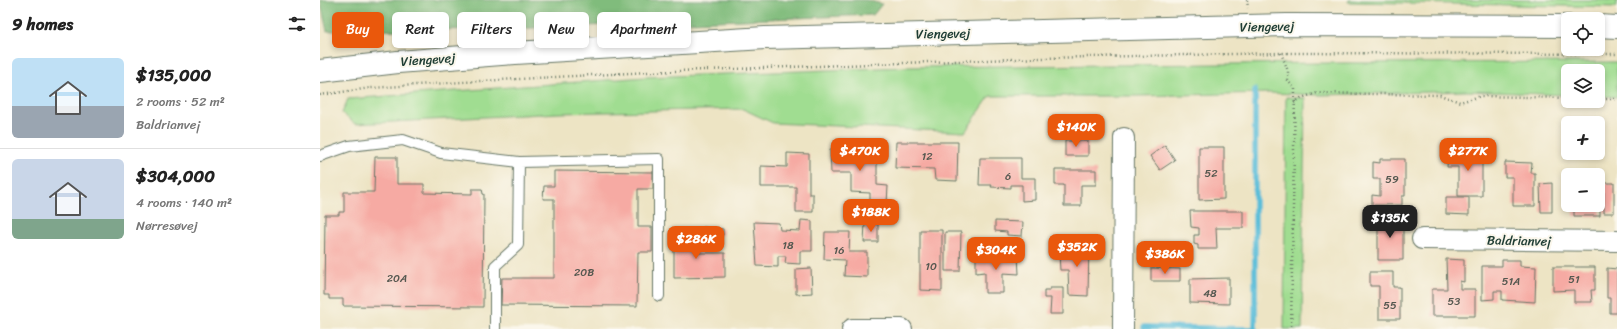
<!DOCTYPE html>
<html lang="en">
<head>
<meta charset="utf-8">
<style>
  :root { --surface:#fff; --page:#f2f2f2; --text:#222; --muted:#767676; --line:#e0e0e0; --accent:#ea580c }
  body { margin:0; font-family:Sriracha,sans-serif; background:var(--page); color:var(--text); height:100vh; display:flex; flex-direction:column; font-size:15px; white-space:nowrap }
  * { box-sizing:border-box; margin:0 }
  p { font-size:13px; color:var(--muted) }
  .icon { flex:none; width:22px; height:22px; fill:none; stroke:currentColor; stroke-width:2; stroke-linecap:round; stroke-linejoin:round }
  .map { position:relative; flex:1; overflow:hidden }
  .drawer { display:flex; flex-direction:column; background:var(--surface); width:320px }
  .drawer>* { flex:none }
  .top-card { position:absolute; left:12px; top:12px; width:380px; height:36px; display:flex; gap:8px }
  .fabs { position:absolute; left:1241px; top:12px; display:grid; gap:8px }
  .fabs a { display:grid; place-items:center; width:44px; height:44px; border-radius:6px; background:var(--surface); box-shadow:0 2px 6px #0003; font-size:20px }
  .price { position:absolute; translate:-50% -34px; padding:0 9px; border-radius:8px; background:var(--accent); color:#fff; font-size:13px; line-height:26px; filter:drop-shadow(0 1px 2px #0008) }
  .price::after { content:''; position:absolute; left:50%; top:24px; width:12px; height:9px; margin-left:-6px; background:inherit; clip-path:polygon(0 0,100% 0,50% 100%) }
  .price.on { background:#222; color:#fff }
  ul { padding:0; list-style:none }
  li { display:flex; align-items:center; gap:12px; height:100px; padding:0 12px }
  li+li { border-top:1px solid var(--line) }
  li span { display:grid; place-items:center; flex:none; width:112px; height:80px; border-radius:6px; color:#555 }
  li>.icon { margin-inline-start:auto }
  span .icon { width:48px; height:48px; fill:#fffc; stroke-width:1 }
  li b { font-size:17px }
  h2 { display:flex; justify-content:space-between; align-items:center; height:48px; padding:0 12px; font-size:17px }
  .pill { padding:0 14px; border-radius:6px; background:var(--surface); box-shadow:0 2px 6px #0003; font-size:14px; line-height:36px }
  .pill.on { background:var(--accent); color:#fff }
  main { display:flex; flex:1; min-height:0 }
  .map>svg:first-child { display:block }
  .green { fill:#a0dd91; stroke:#608d62 }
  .forest { fill:#80bc7b; stroke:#507c58 }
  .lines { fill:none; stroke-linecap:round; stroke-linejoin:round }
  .stream { stroke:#5bbdd9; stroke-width:5.5 }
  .building { fill:#f6aaa3 }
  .service-casing { stroke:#677766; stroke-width:12 }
  .minor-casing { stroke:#677766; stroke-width:22 }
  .tertiary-casing { stroke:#677766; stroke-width:24 }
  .path { stroke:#677766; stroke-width:2.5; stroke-dasharray:1 3; stroke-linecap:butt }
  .service { stroke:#fff; stroke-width:10 }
  .minor { stroke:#fff; stroke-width:20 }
  .tertiary { stroke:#fff; stroke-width:22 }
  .labels { text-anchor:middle; stroke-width:4; stroke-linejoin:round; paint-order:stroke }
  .number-label { font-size:11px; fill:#555850 }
  .street-label { font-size:13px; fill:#1f3d34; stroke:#fbf7ec }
</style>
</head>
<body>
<main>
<section class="drawer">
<h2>9 homes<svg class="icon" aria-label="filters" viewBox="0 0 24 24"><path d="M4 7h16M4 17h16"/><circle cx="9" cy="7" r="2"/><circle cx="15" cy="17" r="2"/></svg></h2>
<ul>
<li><span style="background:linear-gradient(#bfe0f5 60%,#9aa5b1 0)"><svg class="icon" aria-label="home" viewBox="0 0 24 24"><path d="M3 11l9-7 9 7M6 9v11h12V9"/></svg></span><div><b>$135,000</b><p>2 rooms · 52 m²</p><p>Baldrianvej</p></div></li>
<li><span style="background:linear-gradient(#c9d6e8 75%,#7fa58c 0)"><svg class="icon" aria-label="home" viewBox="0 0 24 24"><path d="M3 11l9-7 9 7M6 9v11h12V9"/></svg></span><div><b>$304,000</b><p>4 rooms · 140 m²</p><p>Nørresøvej</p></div></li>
</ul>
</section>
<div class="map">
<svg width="1297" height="329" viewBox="0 0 1297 329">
  <rect width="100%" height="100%" fill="#fbf7ec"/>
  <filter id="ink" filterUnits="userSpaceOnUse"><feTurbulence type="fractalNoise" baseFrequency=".025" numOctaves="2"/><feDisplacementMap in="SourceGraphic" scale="8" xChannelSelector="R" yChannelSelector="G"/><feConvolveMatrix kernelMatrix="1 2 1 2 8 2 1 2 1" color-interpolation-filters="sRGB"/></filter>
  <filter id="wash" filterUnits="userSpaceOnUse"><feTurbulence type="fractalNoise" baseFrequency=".012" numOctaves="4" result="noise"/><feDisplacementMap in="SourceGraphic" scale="16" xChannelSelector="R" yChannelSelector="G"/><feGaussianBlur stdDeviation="0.9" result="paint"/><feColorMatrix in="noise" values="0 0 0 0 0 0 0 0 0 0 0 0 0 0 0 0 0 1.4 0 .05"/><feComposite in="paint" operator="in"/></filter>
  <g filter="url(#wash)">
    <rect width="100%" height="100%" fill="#ede4c4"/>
    <path class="green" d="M1029 0H1297V7L1028 2Z
      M1297 62V97L1278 96V71H1248V95L1147 91 1000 95 949 93 817 96H670L645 132 453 123 423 109 239 113 35 124 22 113 28 99 326 77 586 67 1010 63Z
      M966 97 985 98 982 329H964Z"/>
    <path class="forest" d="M0 0H546L562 4 553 15 186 29 7 31Z"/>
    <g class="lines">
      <path class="stream" d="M935 90V329
        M824 327 935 329"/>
    </g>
    <g id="blocks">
      <path class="building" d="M745 141H768V156H745Z
        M576 142H638L637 181 615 180 614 169 575 168Z
        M845 145 855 160 840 170 830 156Z
        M879 147H904V199L879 200Z
        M510 149H557V185L568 186 567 203H550V193L531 192V173H511Z
        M1139 151 1162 152V196H1138V167H1127L1128 153H1139Z
        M467 153 489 154V194H493V212H476V187H441V166L467 167Z
        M55 157H77V184H104V193L152 194V189H162L163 194H164L163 307 23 306V299H9V295H4L5 215H19V212H24V192H54Z
        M660 158H701V178H715V200L702 201V185H691V188L671 187 672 185H659Z
        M1060 159H1085V196H1082V205H1052V195L1060 196V179H1053V162L1060 163Z
        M1185 162 1212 163 1211 173H1215V206H1193V177H1185Z
        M735 170H776V185H761V206H744V185H735Z
        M234 171 333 172V189H318V227H332V252H318L317 306 181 305 182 278H234V199H223L224 186H234Z
        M1278 174H1280V216H1254V205H1278Z
        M1232 183V212H1221L1220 184Z
        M1284 183H1294V213H1284Z
        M1126 197H1149V215L1126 214Z
        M870 211H923V228H896L897 249H878V245L874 244V235H879V228L871 227Z
        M1058 218H1083V260H1058Z
        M481 220 492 221V251H480V264L465 263 466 256H458V267L437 266 434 222 459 223 460 230 480 231Z
        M675 221 703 222 702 236 687 235V232L675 231Z
        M545 223 558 224V242H544Z
        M383 227 403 229V235L384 237Z
        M600 230H622V291L600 290Z
        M505 232H530L529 252H547V277L524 276 525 260 504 259Z
        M625 232H641L640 271H625Z
        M354 235H377V253H405V277L354 278Z
        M658 240 681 241V246H668L667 252 657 251Z
        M749 243H769L768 296 749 295 748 270H740L739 253H749Z
        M668 254 667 259 681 260 682 255H698L699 274 683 273V293H665V272L656 273V255Z
        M1126 259 1144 260V282L1140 281V289H1155V316H1112V289H1127Z
        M1182 260H1200V266L1216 267 1215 302 1182 300V291H1174V299L1162 300V266H1182Z
        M1233 267H1275V290H1271L1272 302H1254V290L1233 291Z
        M491 268 492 293 476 294V269Z
        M831 268 860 269V281H831Z
        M1287 268 1297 269V313H1290V298H1287Z
        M1050 272H1073V287H1080V319H1059V286H1050Z
        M909 278V304L870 303V279Z
        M730 288H743V314H730L731 298H724V290H730Z"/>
    </g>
  </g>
  <g filter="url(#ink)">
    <use href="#blocks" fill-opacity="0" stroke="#677766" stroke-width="1"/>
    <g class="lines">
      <g class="service-casing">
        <path id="service" d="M0 156 29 146 83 140 121 153 199 162 339 159V296
          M175 329V266L198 245 199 162"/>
      </g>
      <g class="minor-casing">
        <path id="minor" d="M1102 239 1297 241
          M532 329H582
          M803 329 804 138"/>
      </g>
      <g class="tertiary-casing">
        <path id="tertiary" d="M1278 26 1297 27
          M0 71 78 62 195 53 445 38 967 25 1248 26"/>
      </g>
      <path class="path" d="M927 0 928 8
        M961 53 968 71V81L975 89 971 329
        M0 95 51 88 142 82 329 72 721 58 961 53 1297 54
        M1278 99H1297
        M974 103 981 98 997 93 1120 95 1140 102 1161 96 1248 98"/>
      <use href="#service" class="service"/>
      <use href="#minor" class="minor"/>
      <use href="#tertiary" class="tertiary"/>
    </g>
  </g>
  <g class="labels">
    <g class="number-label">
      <text x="607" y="160">12</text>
      <text x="891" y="177">52</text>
      <text x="688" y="180">6</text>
      <text x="1072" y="183">59</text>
      <text x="468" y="249">18</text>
      <text x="519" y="254">16</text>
      <text x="611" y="270">10</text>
      <text x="264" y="276">20B</text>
      <text x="77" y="282">20A</text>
      <text x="1254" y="283">51</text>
      <text x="1191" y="285">51A</text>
      <text x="890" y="297">48</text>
      <text x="1134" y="305">53</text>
      <text x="1070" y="309">55</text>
    </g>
    <g class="street-label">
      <text transform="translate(947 26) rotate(-1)" y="5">Viengevej</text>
      <text transform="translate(623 33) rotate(-1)" y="5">Viengevej</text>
      <text transform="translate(108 59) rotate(-4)" y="5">Viengevej</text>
      <text transform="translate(1199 240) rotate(1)" y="5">Baldrianvej</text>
    </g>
  </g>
</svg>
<div class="fabs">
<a><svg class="icon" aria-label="locate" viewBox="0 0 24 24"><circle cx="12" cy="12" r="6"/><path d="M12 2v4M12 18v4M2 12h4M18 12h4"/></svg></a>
<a><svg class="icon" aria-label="layers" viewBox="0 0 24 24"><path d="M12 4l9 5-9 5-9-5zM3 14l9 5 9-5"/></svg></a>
<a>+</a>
<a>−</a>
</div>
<b class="price" style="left:756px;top:148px">$140K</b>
<b class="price" style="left:540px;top:172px">$470K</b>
<b class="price" style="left:1148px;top:172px">$277K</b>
<b class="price" style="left:551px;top:233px">$188K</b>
<b class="price on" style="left:1070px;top:239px">$135K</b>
<b class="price" style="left:376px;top:260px">$286K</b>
<b class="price" style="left:757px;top:268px">$352K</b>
<b class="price" style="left:676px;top:271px">$304K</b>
<b class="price" style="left:845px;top:275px">$386K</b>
<div class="top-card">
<a class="pill on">Buy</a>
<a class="pill">Rent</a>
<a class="pill">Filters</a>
<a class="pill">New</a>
<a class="pill">Apartment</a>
</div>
</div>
</main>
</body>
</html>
